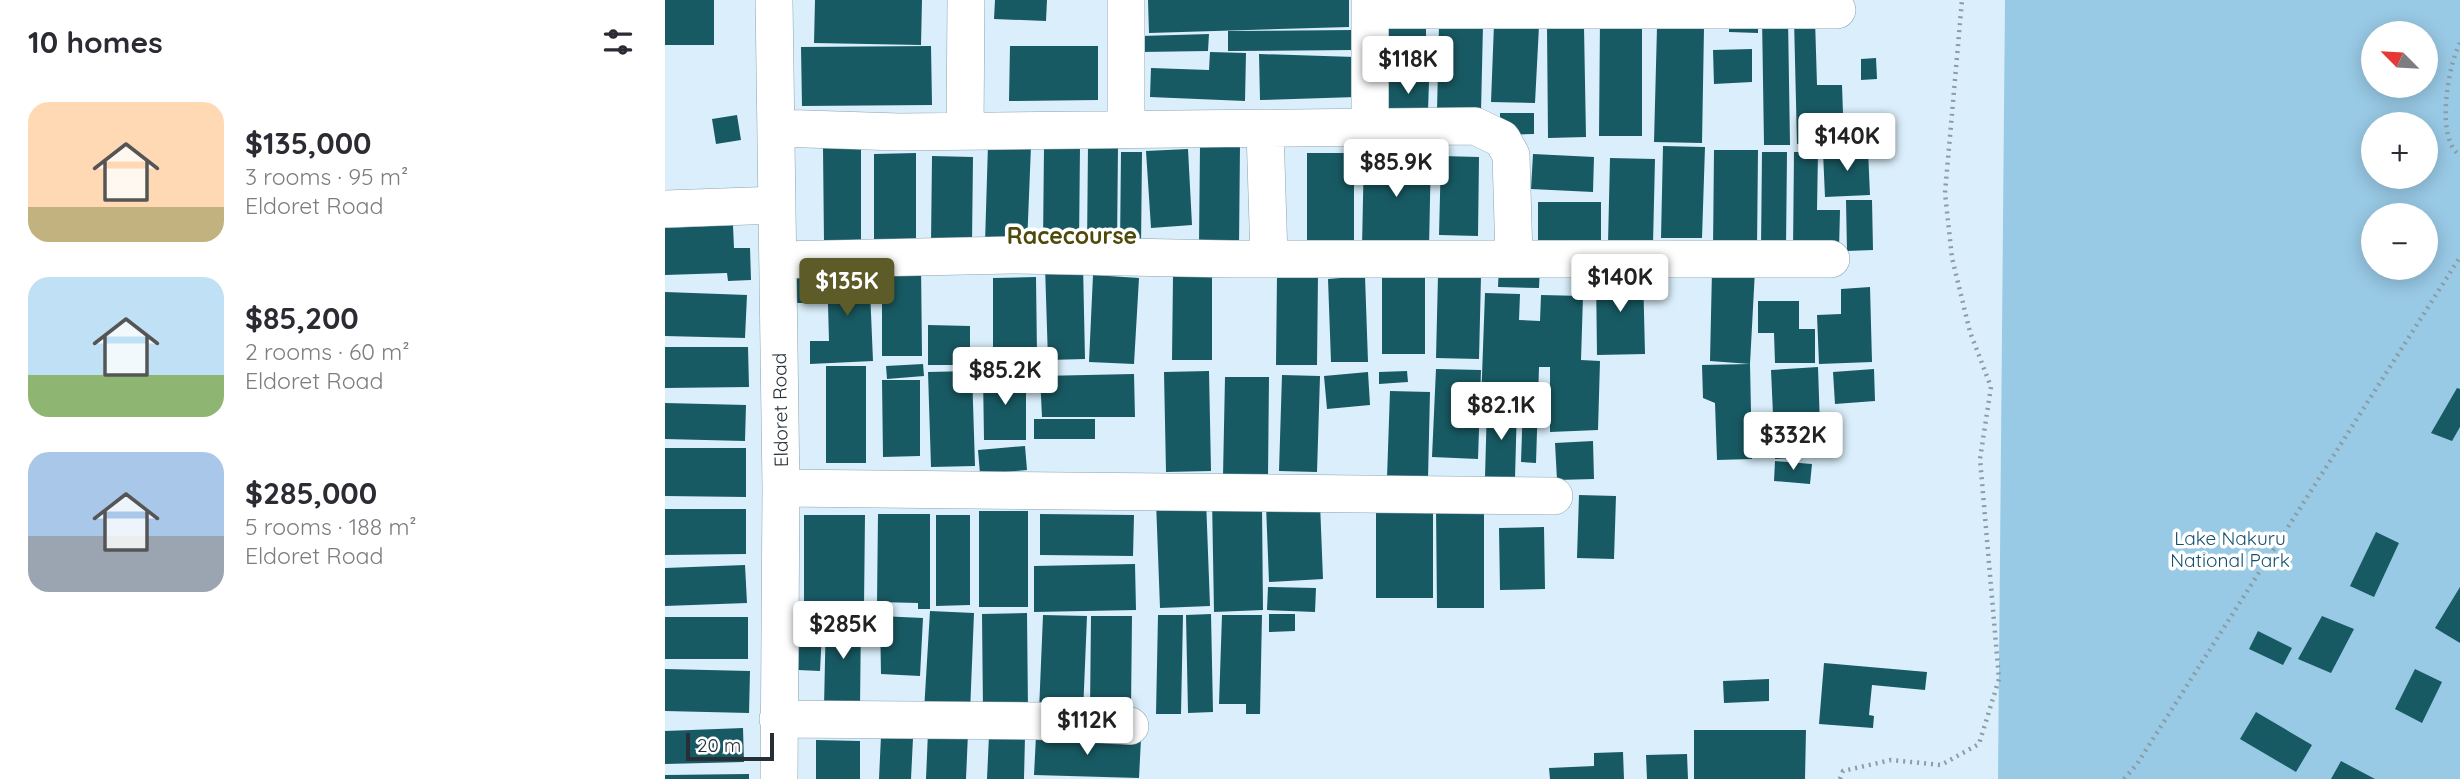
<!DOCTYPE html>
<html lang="en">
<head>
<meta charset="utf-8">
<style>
  :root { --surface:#fff; --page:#f2f2f3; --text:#2b2b33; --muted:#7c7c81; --accent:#5d5b27 }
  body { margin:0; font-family:Quicksand,sans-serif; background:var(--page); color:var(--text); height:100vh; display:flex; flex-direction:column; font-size:26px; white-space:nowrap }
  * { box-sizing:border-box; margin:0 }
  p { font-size:23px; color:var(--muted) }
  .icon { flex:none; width:38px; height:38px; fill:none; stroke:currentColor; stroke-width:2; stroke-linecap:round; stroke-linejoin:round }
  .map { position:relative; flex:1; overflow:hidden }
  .panel { display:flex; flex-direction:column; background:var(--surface); width:665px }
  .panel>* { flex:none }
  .needle { width:46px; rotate:294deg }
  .buttons { position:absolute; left:1696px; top:21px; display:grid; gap:14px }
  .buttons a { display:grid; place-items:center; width:77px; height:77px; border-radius:50%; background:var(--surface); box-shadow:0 4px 18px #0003; font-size:35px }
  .scale { position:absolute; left:21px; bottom:18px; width:88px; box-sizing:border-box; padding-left:7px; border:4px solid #252f35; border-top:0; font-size:19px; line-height:24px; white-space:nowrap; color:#252f35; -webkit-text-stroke:5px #fff; paint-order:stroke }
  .price { position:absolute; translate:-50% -60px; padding:0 16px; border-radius:7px; background:#fff; color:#222; font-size:23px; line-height:46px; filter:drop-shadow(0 2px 4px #0008) }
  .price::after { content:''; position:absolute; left:50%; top:42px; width:21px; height:16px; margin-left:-10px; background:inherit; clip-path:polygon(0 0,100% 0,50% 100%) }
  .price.selected { background:var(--accent); color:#fff }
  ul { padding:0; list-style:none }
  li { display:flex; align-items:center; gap:21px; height:175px; padding:0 28px }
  li span { display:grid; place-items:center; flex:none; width:196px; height:140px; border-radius:21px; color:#555 }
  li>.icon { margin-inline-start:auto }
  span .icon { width:84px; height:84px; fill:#fffc; stroke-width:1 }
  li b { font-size:30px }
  h2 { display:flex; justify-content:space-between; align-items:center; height:84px; padding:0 28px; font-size:30px }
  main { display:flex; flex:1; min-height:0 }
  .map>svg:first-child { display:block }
  .green { fill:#98c9e5; fill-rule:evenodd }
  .building { fill:#185a63 }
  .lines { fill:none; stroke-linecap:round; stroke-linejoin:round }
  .minor-casing { stroke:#8aa2b1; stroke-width:38 }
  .path { stroke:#8b9ca5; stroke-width:4.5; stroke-dasharray:2 5; stroke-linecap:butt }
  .minor { stroke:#fff; stroke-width:37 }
  .labels { text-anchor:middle; stroke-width:7; stroke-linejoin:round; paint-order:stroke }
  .street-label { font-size:19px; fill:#252f35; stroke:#fff }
  .park-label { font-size:19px; fill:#13506c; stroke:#fff }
  .quarter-label { font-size:23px; font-weight:bold; fill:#4d4a0a; stroke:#fff }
</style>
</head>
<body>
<main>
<section class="panel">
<h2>10 homes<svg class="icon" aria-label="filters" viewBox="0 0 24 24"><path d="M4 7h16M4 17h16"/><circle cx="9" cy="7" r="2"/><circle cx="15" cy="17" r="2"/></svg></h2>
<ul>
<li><span style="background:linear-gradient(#ffd9b3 75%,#c2b280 0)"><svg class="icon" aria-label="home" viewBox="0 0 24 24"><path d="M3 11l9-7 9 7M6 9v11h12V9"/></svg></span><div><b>$135,000</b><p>3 rooms · 95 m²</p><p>Eldoret Road</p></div></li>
<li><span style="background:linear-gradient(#bfe0f5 70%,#8fb573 0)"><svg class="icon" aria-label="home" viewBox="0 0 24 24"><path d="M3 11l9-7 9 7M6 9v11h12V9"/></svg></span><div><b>$85,200</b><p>2 rooms · 60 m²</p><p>Eldoret Road</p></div></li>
<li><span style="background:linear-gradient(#a9c7e8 60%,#9aa5b1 0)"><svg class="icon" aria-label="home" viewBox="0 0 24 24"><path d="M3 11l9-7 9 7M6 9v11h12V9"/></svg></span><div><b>$285,000</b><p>5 rooms · 188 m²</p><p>Eldoret Road</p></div></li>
</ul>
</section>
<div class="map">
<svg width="1795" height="779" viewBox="0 0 1795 779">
  <rect width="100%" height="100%" fill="#daeffb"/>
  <path class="green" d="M1340 0H1795V779H1333ZM1708 33H1760V86H1708ZM1708 124H1760V177H1708ZM1708 215H1760V268H1708Z"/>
  <path class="building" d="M0 0H49V45H0Z
    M150 0H257L256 45 149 43Z
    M330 0H382L381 21 329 19Z
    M483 0H684V27L484 33Z
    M1064 16 1093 17V33L1064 32Z
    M1097 17H1123L1125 145H1099Z
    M935 19 977 20V136H934Z
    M1129 19H1150L1152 85H1177L1179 142 1132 144Z
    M829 24 874 26 870 103 826 102Z
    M716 25H761V73H716Z
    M774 25H818L816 112 772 111Z
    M882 27H919L921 137 883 138Z
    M992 27 1039 28 1037 143 989 142Z
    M689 30V50L563 51V31Z
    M544 34 543 51 476 52V36Z
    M266 46 267 105 137 106 136 47Z
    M345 46H433V100L344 101Z
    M1087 49V82L1049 84 1048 50Z
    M545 52 581 53 580 101 485 97 486 68 544 70Z
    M594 54 690 57 691 97 595 100Z
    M1211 58 1212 79 1196 80V59Z
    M723 80 764 81 763 112 722 111Z
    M835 113H869V134L835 135Z
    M72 115 76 140 51 144 47 119Z
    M323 144 366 146 362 245 320 243Z
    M423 145H453L452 248H422Z
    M535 145H575L574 245H534Z
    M998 146 1040 147 1037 238H996Z
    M379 147H415L414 244 378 243Z
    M158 148H196V243H159Z
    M523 149 527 225 486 228 481 151Z
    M1049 150H1093L1092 249H1048Z
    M1203 150 1205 195 1160 197 1158 152Z
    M699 151 766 152 764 248 697 247Z
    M456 152H477L476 247H455Z
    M1097 152H1122L1121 248H1096Z
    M1129 152H1153L1152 210H1175L1174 250H1128Z
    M251 153V245L209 246V154Z
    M642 153H689V244H642Z
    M868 154 929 157 928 192 866 189Z
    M267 156 308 157 307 243H266Z
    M776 156 814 157 813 236 774 235Z
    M945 158 990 159 988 244 943 243Z
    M1181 200H1207L1208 250 1182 251Z
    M873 202H936V243H873Z
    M68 225 69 248H85L86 280 63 281 62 273 0 275V228Z
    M418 264 420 359 383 360 380 266Z
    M834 264 875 265 874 288 833 287Z
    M256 265 257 356H217V266Z
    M204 266 208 361 145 364V341H164L162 268Z
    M130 268H154L155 303H130Z
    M1047 270H1090L1085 364 1045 361Z
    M760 272V354H717V273Z
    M978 272 980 354 932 355 931 274Z
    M612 274H653L652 365H611Z
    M428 275 474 278 469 364 424 362Z
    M508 275H547V360H507Z
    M773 275 816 276 814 359 771 358Z
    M700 276 703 362H666L663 279Z
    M371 277 372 355H328V278Z
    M1205 287 1207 362 1154 364 1152 315 1176 314V289Z
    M0 292 82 295 80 338 0 336Z
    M820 293 855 294 854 320 875 321 876 295 918 296 916 360 935 361 933 430 885 432V367H874L871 463 856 462 858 403H816Z
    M1093 301H1134V329H1150V363H1110L1109 333H1093Z
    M263 325 305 326V365H263Z
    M0 347H83L84 387 0 388Z
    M258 364 259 376 222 379 221 366Z
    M1085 364 1087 459 1052 460 1050 403 1038 398 1037 365Z
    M161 366H201V463H161Z
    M1153 367 1156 457 1110 459 1106 370Z
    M771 369 816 370 813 459 767 457Z
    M1209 369 1210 401 1170 404 1168 372Z
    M307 371 310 466 266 467 263 372Z
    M544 371 546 471 501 472 499 372Z
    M742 371 743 382 714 384V372Z
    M703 372 705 405 662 409 659 376Z
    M318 374H361V440H319Z
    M469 374 470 417H377L375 376Z
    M617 375 655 376 652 472 614 471Z
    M560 377H604L603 477 558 476Z
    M217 380H255V456L218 457Z
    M1792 388 1795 389V427L1787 441 1766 433Z
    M725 391 765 392 763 479 722 478Z
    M0 403 81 405 80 441 0 439Z
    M822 405 852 406 850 478 820 477Z
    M369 419H430V439H369Z
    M928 441 929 479 892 480 890 443Z
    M360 446 362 470 315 474 313 450Z
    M0 448H81V497L0 496Z
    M1110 461 1147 464 1145 484 1109 481Z
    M914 495 951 496 949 559 912 558Z
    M547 498 597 507 598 610 549 612Z
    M541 499 545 606 495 608 491 501Z
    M655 503 658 579 604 582 601 505Z
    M819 505V608H772L771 506Z
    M711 506H768V598H711Z
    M0 509H81V554L0 555Z
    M314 511H363V607H314Z
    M213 514H265V609H253V603L212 602Z
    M375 514 469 515 468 556 375 555Z
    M139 515H200L199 606H139Z
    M271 515H305V605L271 606Z
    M879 527 880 589 835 590 834 528Z
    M1711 532 1734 543 1709 597 1685 586Z
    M470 564 471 610 369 612V566Z
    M80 565 82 603 0 606V568Z
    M603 587 651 588 650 612 602 610Z
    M1795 587V643L1770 628Z
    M136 611 158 613 155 671 133 670Z
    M265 611 309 613 305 713 259 711Z
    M362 613 363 711 318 712 317 614Z
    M546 614 548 712 523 713 521 615Z
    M604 614H630V631L604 632Z
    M161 615 196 616 195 707H159Z
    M378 615 422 616 418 713 374 711Z
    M493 615H518L516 714H491Z
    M557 615H597L595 714H581V704H554Z
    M215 616 258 618 255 676 216 674Z
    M426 616H467L466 709H425Z
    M1657 616 1689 629 1666 673 1633 659Z
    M0 617H83V659H0Z
    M1593 631 1627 648 1618 665 1584 649Z
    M1159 663 1262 672 1260 690 1207 685 1204 715 1209 716 1208 728 1154 724Z
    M0 669 85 671 84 713 0 711Z
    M1750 669 1777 682 1757 723 1730 709Z
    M1104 679V701L1059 703 1058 681Z
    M1591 712 1647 745 1631 772 1575 739Z
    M78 728 79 762 0 764V731Z
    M1029 730H1141L1140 779H1029Z
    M263 732 303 733 301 779H261Z
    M324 735 360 736 359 779H322Z
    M216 736 248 738 246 779H214Z
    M371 736 476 739 474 778 369 775Z
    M151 740 195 741V779H151Z
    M958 752 959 779H885L884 768 929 766V753Z
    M1022 754 1023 779H982L981 755Z
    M1676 761 1710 779H1666Z
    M84 774V779H0V775Z"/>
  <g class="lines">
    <g class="minor-casing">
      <path id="minor" d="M109 0 116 488 114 779
        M461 0V128
        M705 0V126
        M705 10H1172
        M111 128 234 132 810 126 837 139 846 155 849 257
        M600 130 604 257
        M300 131 301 0
        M0 209 112 205
        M114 260 347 255 567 259H1166
        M116 488 889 496
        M113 719 373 721 465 726"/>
    </g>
    <path class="path" d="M1795 43C1783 65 1770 140 1795 155
      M1175 779 1178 771 1226 760 1276 765 1314 744 1334 679 1315 459 1326 387 1305 332 1287 258 1280 193 1297 0
      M1459 779 1472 764 1795 257"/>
    <use href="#minor" class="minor"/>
  </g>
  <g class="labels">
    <g class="street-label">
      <text transform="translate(115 410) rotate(-91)" y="7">Eldoret Road</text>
    </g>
    <g class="park-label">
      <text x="1565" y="545">Lake Nakuru<tspan x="1565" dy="22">National Park</tspan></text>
    </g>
    <g class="quarter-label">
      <text x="407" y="244">Racecourse</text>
    </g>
  </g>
</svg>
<div class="buttons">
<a><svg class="needle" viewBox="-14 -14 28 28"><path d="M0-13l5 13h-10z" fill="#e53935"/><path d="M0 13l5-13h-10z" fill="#7c7c81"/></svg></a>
<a>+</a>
<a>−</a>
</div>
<div class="scale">20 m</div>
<b class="price" style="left:743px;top:96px">$118K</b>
<b class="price" style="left:1182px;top:173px">$140K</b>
<b class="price" style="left:731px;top:199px">$85.9K</b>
<b class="price" style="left:955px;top:314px">$140K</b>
<b class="price selected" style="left:182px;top:318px">$135K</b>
<b class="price" style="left:340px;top:407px">$85.2K</b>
<b class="price" style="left:836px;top:442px">$82.1K</b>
<b class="price" style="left:1128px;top:472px">$332K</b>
<b class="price" style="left:178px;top:661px">$285K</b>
<b class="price" style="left:422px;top:757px">$112K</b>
</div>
</main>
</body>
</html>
